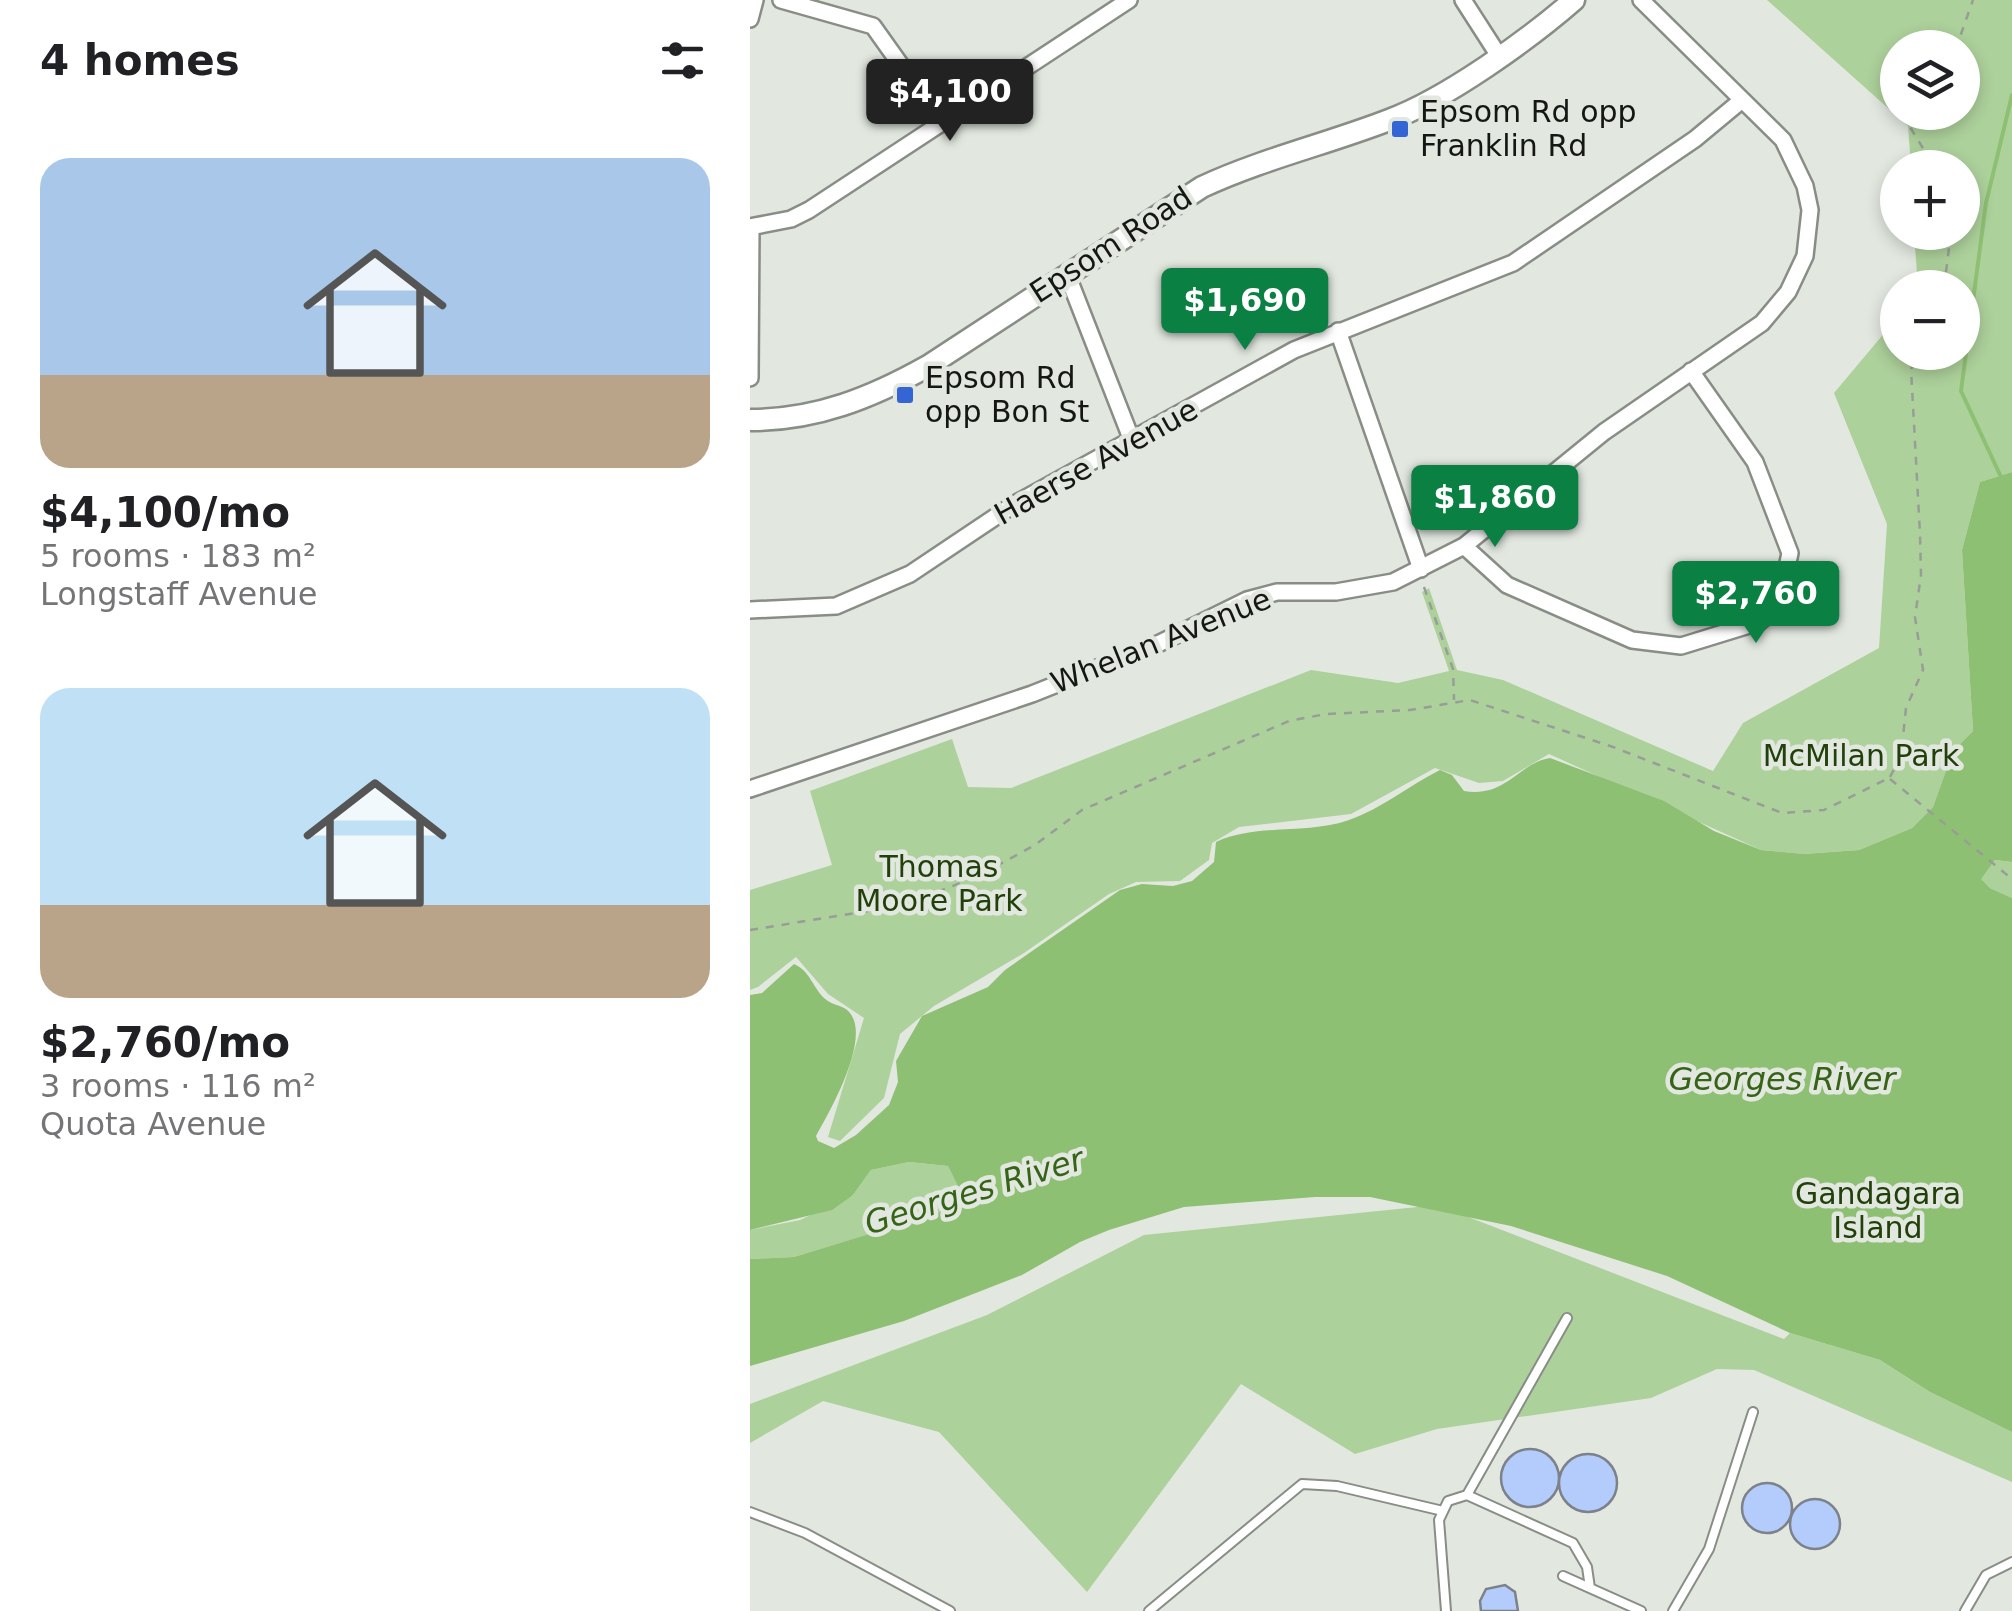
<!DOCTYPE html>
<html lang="en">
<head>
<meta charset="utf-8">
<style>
  :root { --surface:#fff; --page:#f2f2f2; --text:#202124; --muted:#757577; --accent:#0b8043 }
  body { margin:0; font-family:"DejaVu Sans",sans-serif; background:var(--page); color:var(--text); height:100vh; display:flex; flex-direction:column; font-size:38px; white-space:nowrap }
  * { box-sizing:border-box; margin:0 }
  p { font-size:32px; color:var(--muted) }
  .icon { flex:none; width:55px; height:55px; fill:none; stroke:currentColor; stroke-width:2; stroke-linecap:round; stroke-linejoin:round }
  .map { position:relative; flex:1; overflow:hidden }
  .drawer { display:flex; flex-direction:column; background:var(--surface); width:750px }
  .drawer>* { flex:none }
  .buttons { position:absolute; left:1130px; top:30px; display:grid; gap:20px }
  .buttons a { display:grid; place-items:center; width:100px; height:100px; border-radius:50%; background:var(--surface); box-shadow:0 5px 15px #0003; font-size:50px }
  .price { position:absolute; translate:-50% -85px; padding:0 22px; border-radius:10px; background:var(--accent); color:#fff; font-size:32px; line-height:65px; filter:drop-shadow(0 2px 5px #0008) }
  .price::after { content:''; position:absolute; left:50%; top:60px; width:30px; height:22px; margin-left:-15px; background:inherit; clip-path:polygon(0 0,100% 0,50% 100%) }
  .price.active { background:#222; color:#fff }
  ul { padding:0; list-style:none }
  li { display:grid; align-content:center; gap:20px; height:530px; padding:0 40px }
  li span { display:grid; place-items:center; height:310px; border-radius:30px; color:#555 }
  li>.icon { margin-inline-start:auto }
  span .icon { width:180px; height:180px; fill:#fffc; stroke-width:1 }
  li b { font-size:42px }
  h2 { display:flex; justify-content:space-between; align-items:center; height:120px; padding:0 40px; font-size:42px }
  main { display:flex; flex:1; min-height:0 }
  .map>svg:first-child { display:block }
  .green { fill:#add19b; fill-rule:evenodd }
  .water { fill:#8ec073 }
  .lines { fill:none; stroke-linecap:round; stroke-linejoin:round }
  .stream { stroke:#8ec073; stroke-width:4 }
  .building { fill:#b4ccfb; stroke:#7d8189; stroke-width:2.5 }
  .service-casing { stroke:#888d86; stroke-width:12 }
  .minor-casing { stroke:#888d86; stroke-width:20 }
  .tertiary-casing { stroke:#888d86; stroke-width:25 }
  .path { stroke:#989d97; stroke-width:2.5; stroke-dasharray:8 8; stroke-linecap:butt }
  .service { stroke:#fff; stroke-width:8 }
  .minor { stroke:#fff; stroke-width:15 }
  .tertiary { stroke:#fff; stroke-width:20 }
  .poi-dot { fill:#3565d4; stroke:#e2e8e0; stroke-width:4 }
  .labels { text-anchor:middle; stroke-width:9; stroke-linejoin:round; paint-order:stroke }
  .poi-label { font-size:30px; fill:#151714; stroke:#e2e8e0; text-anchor:start }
  .street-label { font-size:30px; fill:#151714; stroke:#e2e8e0 }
  .park-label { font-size:30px; fill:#21400a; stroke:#e2e8e0 }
  .water-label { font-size:32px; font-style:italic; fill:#366417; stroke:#e2e8e0 }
</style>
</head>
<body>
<main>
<section class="drawer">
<h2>4 homes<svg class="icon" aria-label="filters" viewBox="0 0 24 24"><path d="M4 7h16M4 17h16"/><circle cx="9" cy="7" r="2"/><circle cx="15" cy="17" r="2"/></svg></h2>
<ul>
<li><span style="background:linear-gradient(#a9c7e8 70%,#b9a48a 0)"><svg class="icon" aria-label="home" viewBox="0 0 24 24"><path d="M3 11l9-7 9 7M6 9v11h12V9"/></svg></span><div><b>$4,100/mo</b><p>5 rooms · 183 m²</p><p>Longstaff Avenue</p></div></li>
<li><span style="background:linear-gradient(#bfe0f5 70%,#b9a48a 0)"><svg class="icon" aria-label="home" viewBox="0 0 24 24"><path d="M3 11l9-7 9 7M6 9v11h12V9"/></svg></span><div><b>$2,760/mo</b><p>3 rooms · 116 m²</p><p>Quota Avenue</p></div></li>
</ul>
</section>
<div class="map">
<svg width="1262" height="1611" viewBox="0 0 1262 1611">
  <rect width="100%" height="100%" fill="#e2e8e0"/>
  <path class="green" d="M1017 0H1262V472L1230 482 1212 550 1223 731 1203 751 1183 807 1162 828 1109 850 1053 854 1011 850 799 754 753 781 729 783 685 768 601 814 489 827 462 843 459 860 430 881 386 882 359 894 274 953 184 1006 150 1034 134 1098 90 1141 78 1137 114 1018 78 994 46 957 8 987 0 990V890L82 865 60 791 202 739 218 787 261 788 561 670 648 683 699 671 672 592 679 588 707 670 753 680 963 771 993 723 1129 648 1137 524 1084 393 1147 318 1148 352H1212V288L1168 287 1164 233 1212 232V168L1161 167 1158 126ZM1148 48H1212V112H1148Z
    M1245 860 1262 862V898L1240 888 1230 879Z
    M159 1162 198 1166 218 1204 44 1257 0 1259V1230L50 1220 103 1195 121 1170Z
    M687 1205 1034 1339 1040 1333 1130 1360 1180 1392 1262 1432V1482L1004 1370 967 1369 901 1398 687 1429 605 1454 491 1384 337 1592 189 1432 73 1401 0 1443V1404L237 1315 394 1235Z"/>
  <path class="water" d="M1262 472V862L1245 860 1231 879 1240 888 1262 898V1432L1180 1392 1130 1360 1040 1333 917 1276 761 1226 620 1197H565L434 1207 359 1230 330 1242 272 1275 154 1321 0 1366V1259L44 1257 217 1204 198 1166 159 1162 121 1170 103 1195 82 1210 0 1230V995L12 993 44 964C60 971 62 986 74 998 82 1006 93 1004 100 1013 121 1039 80 1111 66 1136L68 1141 84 1148 106 1135 139 1105 148 1082 146 1061 172 1016 238 987 255 970 370 890 392 884 423 886 442 881 464 862 466 842C507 823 556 835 599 820 631 809 660 785 690 770L702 775 714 791C757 798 768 763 800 758L914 801 964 831 1011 850 1054 854 1109 850 1162 828 1183 807 1203 751 1223 731 1212 550 1230 482Z"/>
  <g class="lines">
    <path class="stream" d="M1251 477 1211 391 1236 203 1262 95"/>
  </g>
  <path class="building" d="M751 1478a29 29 0 1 1 58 0a29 29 0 1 1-58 0Z
    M809 1483a29 29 0 1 1 58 0a29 29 0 1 1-58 0Z
    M992 1508a25 25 0 1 1 50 0a25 25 0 1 1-50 0Z
    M1040 1524a25 25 0 1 1 50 0a25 25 0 1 1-50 0Z
    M755 1585 765 1592 768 1611H731L730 1601 736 1589Z"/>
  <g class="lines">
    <g class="service-casing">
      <path id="service" d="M717 1495 817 1318
        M0 1512 55 1533 200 1611
        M813 1576 891 1611
        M399 1611 552 1484 587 1486 693 1511
        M696 1611 689 1520 698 1501 717 1495 823 1543 837 1567 840 1588
        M923 1611 959 1549 1003 1412
        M1215 1611 1236 1575 1262 1562"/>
    </g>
    <g class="minor-casing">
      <path id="minor" d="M31 0 123 26 192 123
        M713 0 749 56
        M0 19 5 0
        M0 227 41 219 59 210 379 0
        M317 274 381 438
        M588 331 671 569
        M0 378 1 227
        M714 546 757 585 882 640 931 646 1009 622 1022 611 1031 596 1040 553 1005 462 941 371
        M0 610 86 606 160 574 263 505 544 350 763 263 945 139 992 100
        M0 789 282 694 410 643 497 600 527 592H586L643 582 714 546 854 432 1012 323 1038 292 1055 256 1060 210 1055 186 1033 140 891 0"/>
    </g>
    <g class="tertiary-casing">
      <path id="tertiary" d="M0 420C66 420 121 398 178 366L452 187C512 159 577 144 639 120 696 99 778 40 824 0"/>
    </g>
    <path class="path" d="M1202 48 1211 34 1223 0
      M1162 112 1160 127 1185 168
      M1194 288 1201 232
      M674 587 703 669 704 700
      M1140 777 1151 756 1156 708 1173 670 1165 617 1171 575 1170 534 1161 369 1169 352
      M1140 779 1262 879
      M0 930 155 905 230 875 285 845 332 810 539 721 576 714 660 710 720 700 863 747 1032 813 1074 810 1139 778"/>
    <use href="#service" class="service"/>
    <use href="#minor" class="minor"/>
    <use href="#tertiary" class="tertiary"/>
  </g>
  <g class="poi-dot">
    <rect x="640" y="119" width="20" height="20" rx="5"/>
    <rect x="145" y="385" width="20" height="20" rx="5"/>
  </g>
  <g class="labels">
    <g class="poi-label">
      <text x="670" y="122">Epsom Rd opp<tspan x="670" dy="34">Franklin Rd</tspan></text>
      <text x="175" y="388">Epsom Rd<tspan x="175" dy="34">opp Bon St</tspan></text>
    </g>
    <g class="street-label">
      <text transform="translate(361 245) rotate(-33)" y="10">Epsom Road</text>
      <text transform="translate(346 462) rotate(-29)" y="10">Haerse Avenue</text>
      <text transform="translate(411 641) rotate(-22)" y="10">Whelan Avenue</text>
    </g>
    <g class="park-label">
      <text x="1111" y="766">McMilan Park</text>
      <text x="189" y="877">Thomas<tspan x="189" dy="34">Moore Park</tspan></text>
      <text x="1128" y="1204">Gandagara<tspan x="1128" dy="34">Island</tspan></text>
    </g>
    <g class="water-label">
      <text x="1032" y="1090">Georges River</text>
      <text transform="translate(224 1191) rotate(-17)" y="11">Georges River</text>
    </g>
  </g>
</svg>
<div class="buttons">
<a><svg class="icon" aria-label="layers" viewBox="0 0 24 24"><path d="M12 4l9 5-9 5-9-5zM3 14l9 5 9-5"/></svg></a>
<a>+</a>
<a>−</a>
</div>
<b class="price active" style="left:200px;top:144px">$4,100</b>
<b class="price" style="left:495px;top:353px">$1,690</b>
<b class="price" style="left:745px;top:550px">$1,860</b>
<b class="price" style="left:1006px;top:646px">$2,760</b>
</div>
</main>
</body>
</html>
